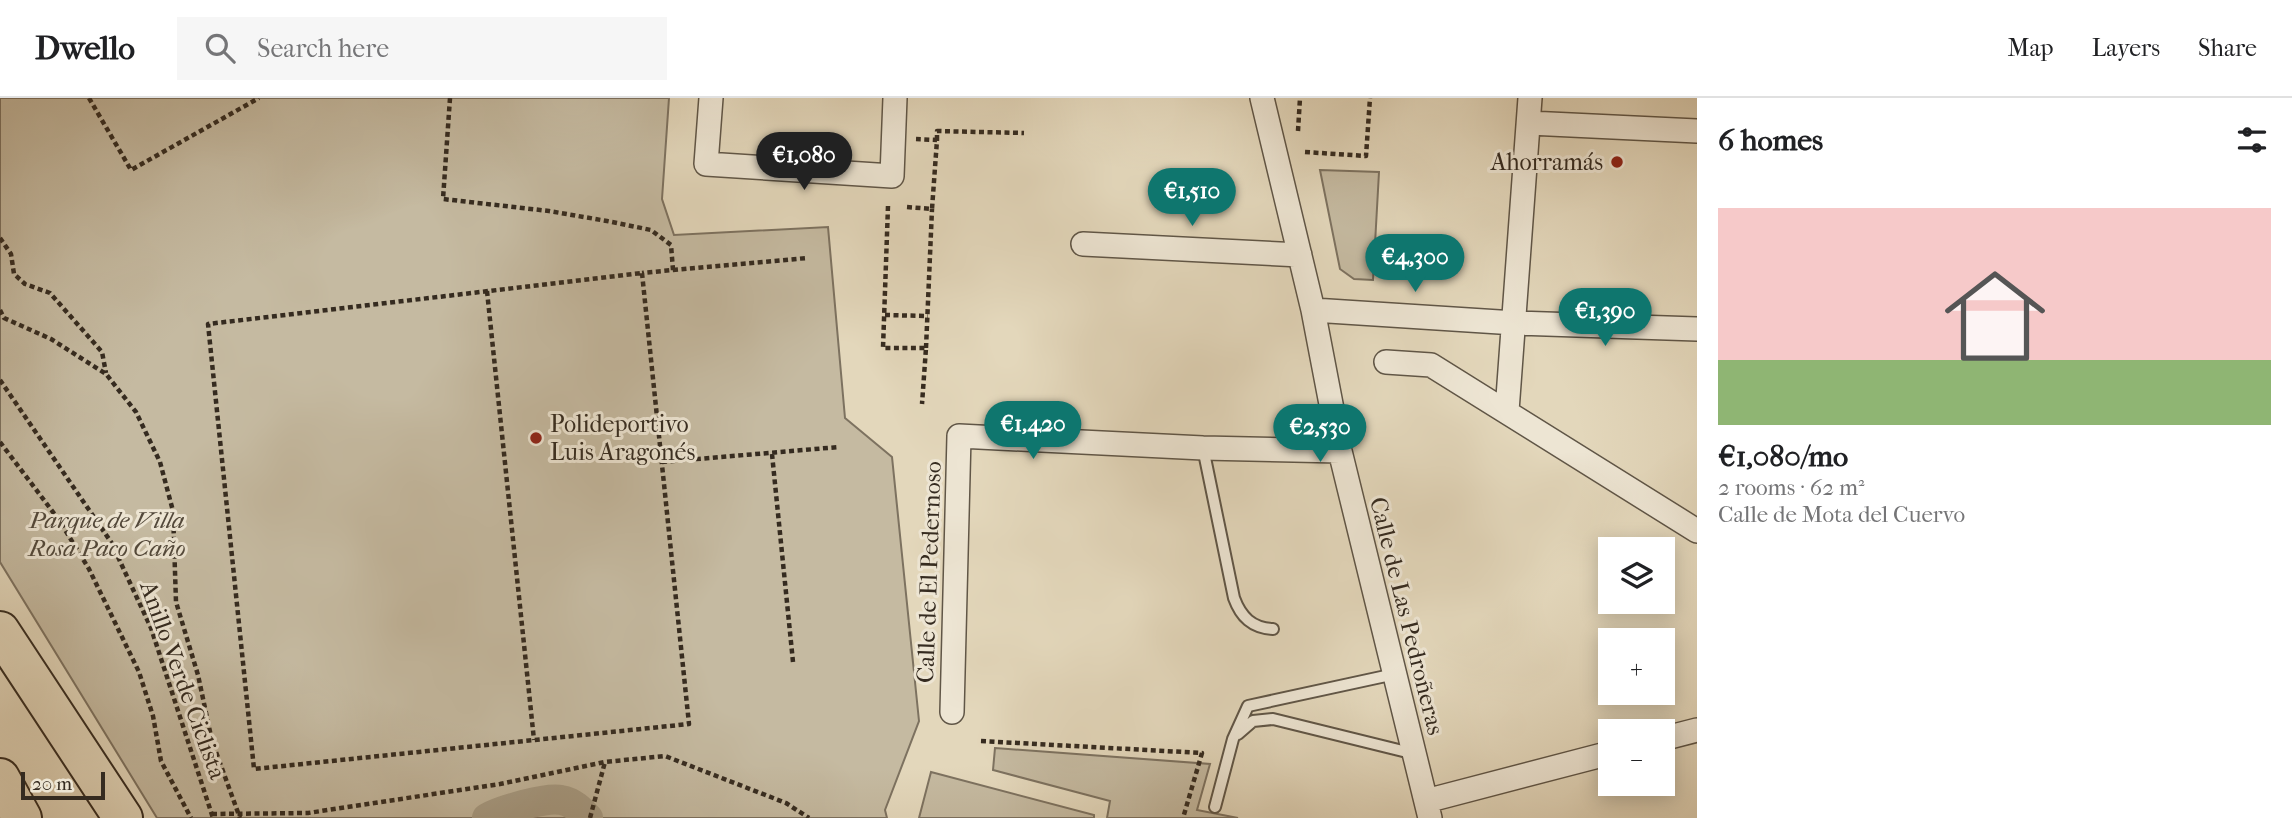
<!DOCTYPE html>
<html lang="en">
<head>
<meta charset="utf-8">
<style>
  :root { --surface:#fff; --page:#f6f6f6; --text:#202124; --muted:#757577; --line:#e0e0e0; --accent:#0f766e }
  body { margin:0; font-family:"IM FELL French Canon",serif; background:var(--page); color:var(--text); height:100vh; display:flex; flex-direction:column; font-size:26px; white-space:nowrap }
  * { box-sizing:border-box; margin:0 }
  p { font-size:23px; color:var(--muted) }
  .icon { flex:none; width:38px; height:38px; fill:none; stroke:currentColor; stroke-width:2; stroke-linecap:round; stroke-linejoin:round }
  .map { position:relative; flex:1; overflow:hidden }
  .panel { display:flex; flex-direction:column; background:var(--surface); width:595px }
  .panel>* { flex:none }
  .tools { position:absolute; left:1598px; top:439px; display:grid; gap:14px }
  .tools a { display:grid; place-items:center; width:77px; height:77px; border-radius:0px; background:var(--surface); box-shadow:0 4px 18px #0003; font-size:35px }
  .scale { position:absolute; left:21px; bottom:18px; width:84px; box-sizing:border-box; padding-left:7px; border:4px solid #352b20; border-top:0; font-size:19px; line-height:24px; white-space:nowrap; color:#352b20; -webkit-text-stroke:5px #ede5d3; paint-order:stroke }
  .price { position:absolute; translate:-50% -60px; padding:0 16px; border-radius:24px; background:var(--accent); color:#fff; font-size:23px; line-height:46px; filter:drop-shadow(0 2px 4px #0008) }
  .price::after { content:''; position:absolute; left:50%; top:42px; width:21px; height:16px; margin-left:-10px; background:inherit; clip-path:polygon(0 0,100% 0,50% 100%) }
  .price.selected { background:#222; color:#fff }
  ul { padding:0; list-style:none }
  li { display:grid; align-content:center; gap:14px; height:371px; padding:0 21px }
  li span { display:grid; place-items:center; height:217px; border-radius:0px; color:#555 }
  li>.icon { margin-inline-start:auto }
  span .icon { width:126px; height:126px; fill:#fffc; stroke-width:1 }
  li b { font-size:30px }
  h2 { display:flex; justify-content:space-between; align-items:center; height:84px; padding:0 21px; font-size:30px }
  header { display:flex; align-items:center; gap:42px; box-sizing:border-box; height:98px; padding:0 35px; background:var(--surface); border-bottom:2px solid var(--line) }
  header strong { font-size:33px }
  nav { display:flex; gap:38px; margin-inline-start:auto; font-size:24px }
  .search { width:490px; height:63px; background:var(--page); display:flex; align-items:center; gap:18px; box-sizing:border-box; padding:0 24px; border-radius:0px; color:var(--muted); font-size:26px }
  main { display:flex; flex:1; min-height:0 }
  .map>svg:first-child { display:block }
  .green { fill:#c5baa1; stroke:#7d7260; stroke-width:2 }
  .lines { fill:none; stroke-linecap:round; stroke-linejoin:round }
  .canal { stroke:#a89d86; stroke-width:30 }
  .service-casing { stroke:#605647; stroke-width:14 }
  .minor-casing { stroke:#605647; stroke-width:26 }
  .motorway-casing { stroke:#352b20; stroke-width:42 }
  .path { stroke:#352b20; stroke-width:4.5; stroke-dasharray:5 3.5; stroke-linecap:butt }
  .service { stroke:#ede5d3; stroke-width:10 }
  .minor { stroke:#ede5d3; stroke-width:23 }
  .motorway { stroke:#e3d7bb; stroke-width:38 }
  .poi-dot { fill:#8f2418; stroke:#ede5d3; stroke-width:2.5 }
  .labels { text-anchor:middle; stroke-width:6; stroke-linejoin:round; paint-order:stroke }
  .poi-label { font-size:24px; fill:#352b20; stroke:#ede5d3; text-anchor:end }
  .park-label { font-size:24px; font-style:italic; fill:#52483a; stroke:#ede5d3 }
  .street-label { font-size:24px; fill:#352b20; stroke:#ede5d3 }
</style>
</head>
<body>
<header>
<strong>Dwello</strong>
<div class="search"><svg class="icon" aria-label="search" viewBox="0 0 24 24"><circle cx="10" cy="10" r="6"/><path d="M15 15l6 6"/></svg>Search here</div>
<nav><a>Map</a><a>Layers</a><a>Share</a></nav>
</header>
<main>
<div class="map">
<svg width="1697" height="720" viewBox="0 0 1697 720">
  <rect width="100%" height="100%" fill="#e3d7bb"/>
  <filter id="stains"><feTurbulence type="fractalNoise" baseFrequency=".00286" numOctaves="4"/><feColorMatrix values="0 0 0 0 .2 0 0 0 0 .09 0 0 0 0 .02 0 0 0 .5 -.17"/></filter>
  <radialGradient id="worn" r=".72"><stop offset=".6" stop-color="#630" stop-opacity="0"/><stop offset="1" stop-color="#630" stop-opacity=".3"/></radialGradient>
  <path class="green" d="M0 0H669L662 101 674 137 828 129 845 320 892 359 919 623 885 712 887 720H157L0 464Z
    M1320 72 1379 74 1373 182 1354 181 1340 171Z
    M995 650 1210 666 1197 712 1238 720H1107L1110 703 993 672Z
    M931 674 1094 717V720H919Z"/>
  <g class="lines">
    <path class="canal" d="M487 720C501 712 546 699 561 702 573 704 581 712 588 720"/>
    <g class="service-casing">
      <path id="service" d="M1203 350 1234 500C1241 519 1252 530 1273 531
        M1238 636 1253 623 1273 621 1415 656
        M1215 709 1233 641 1248 608 1395 576"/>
    </g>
    <g class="minor-casing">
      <path id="minor" d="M711 0 706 66 892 78 895 0
        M1262 0 1313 212 1340 353 1430 720
        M1529 25 1697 33
        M1083 146 1300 157
        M1313 212 1515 225 1697 231
        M1386 264 1431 267 1697 433
        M1507 313 1530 0
        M952 614 959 338 1203 350 1340 353
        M1662 641 1697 632
        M1426 703 1610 655"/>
    </g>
    <g class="motorway-casing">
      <path id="motorway" d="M0 533 123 720
        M0 680 22 720"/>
    </g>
    <path class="path" d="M89 0 131 72 259 0
      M450 0 443 101 549 113 607 123 651 132 671 147 673 172 642 175
      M1298 33 1300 0
      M937 42V33L1024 35
      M1305 54 1366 58 1370 0
      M888 108 883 250H926L922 306
      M907 109 932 111 937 42 916 41
      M0 140 11 156 14 176 25 186 50 195 102 254 106 275
      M673 172 807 160
      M642 175 689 626 254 671 208 226Z
      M487 193 534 642
      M0 212 4 220 51 241 106 276 136 314 160 364 173 413 176 504 198 577 212 643 240 720
      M885 217 928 218
      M926 250 932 111
      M0 282 111 444 151 530 213 720
      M0 344 59 422 89 471 139 574 153 618 161 663 191 720
      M772 356 793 564
      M662 364 839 349
      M981 643 1202 655 1183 720
      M212 716 308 715 500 686 605 664 665 658 786 705 809 720
      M590 720 605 664"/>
    <use href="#service" class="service"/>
    <use href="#minor" class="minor"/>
    <use href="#motorway" class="motorway"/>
  </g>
  <g class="poi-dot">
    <circle cx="1617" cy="64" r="7"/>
    <circle cx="536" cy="340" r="7"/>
  </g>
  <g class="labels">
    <g class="poi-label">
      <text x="1603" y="72">Ahorramás</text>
      <text x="550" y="334" text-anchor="start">Polideportivo<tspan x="550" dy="28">Luis Aragonés</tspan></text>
    </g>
    <g class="park-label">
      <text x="107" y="430">Parque de Villa<tspan x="107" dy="28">Rosa Paco Caño</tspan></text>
    </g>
    <g class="street-label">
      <text transform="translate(929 474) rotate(-88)" y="8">Calle de El Pedernoso</text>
      <text transform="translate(1407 518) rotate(76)" y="8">Calle de Las Pedroñeras</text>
      <text transform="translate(183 582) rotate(70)" y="8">Anillo Verde Ciclista</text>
    </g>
  </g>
  <rect width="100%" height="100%" filter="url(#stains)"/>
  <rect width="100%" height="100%" fill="url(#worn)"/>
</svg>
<div class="tools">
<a><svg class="icon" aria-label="layers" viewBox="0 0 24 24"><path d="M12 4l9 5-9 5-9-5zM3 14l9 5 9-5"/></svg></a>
<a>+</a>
<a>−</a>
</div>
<div class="scale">20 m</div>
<b class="price selected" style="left:804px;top:94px">€1,080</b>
<b class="price" style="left:1192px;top:130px">€1,510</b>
<b class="price" style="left:1415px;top:196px">€4,300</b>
<b class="price" style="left:1605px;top:250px">€1,390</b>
<b class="price" style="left:1033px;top:363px">€1,420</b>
<b class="price" style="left:1320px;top:366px">€2,530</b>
</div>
<section class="panel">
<h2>6 homes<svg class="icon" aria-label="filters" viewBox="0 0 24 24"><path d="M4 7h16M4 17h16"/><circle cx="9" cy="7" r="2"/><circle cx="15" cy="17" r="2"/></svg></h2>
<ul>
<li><span style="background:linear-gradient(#f6c9c9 70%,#8fb573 0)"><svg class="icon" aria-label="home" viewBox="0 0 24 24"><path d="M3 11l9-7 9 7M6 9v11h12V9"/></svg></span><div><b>€1,080/mo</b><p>2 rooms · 62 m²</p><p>Calle de Mota del Cuervo</p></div></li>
</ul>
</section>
</main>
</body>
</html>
